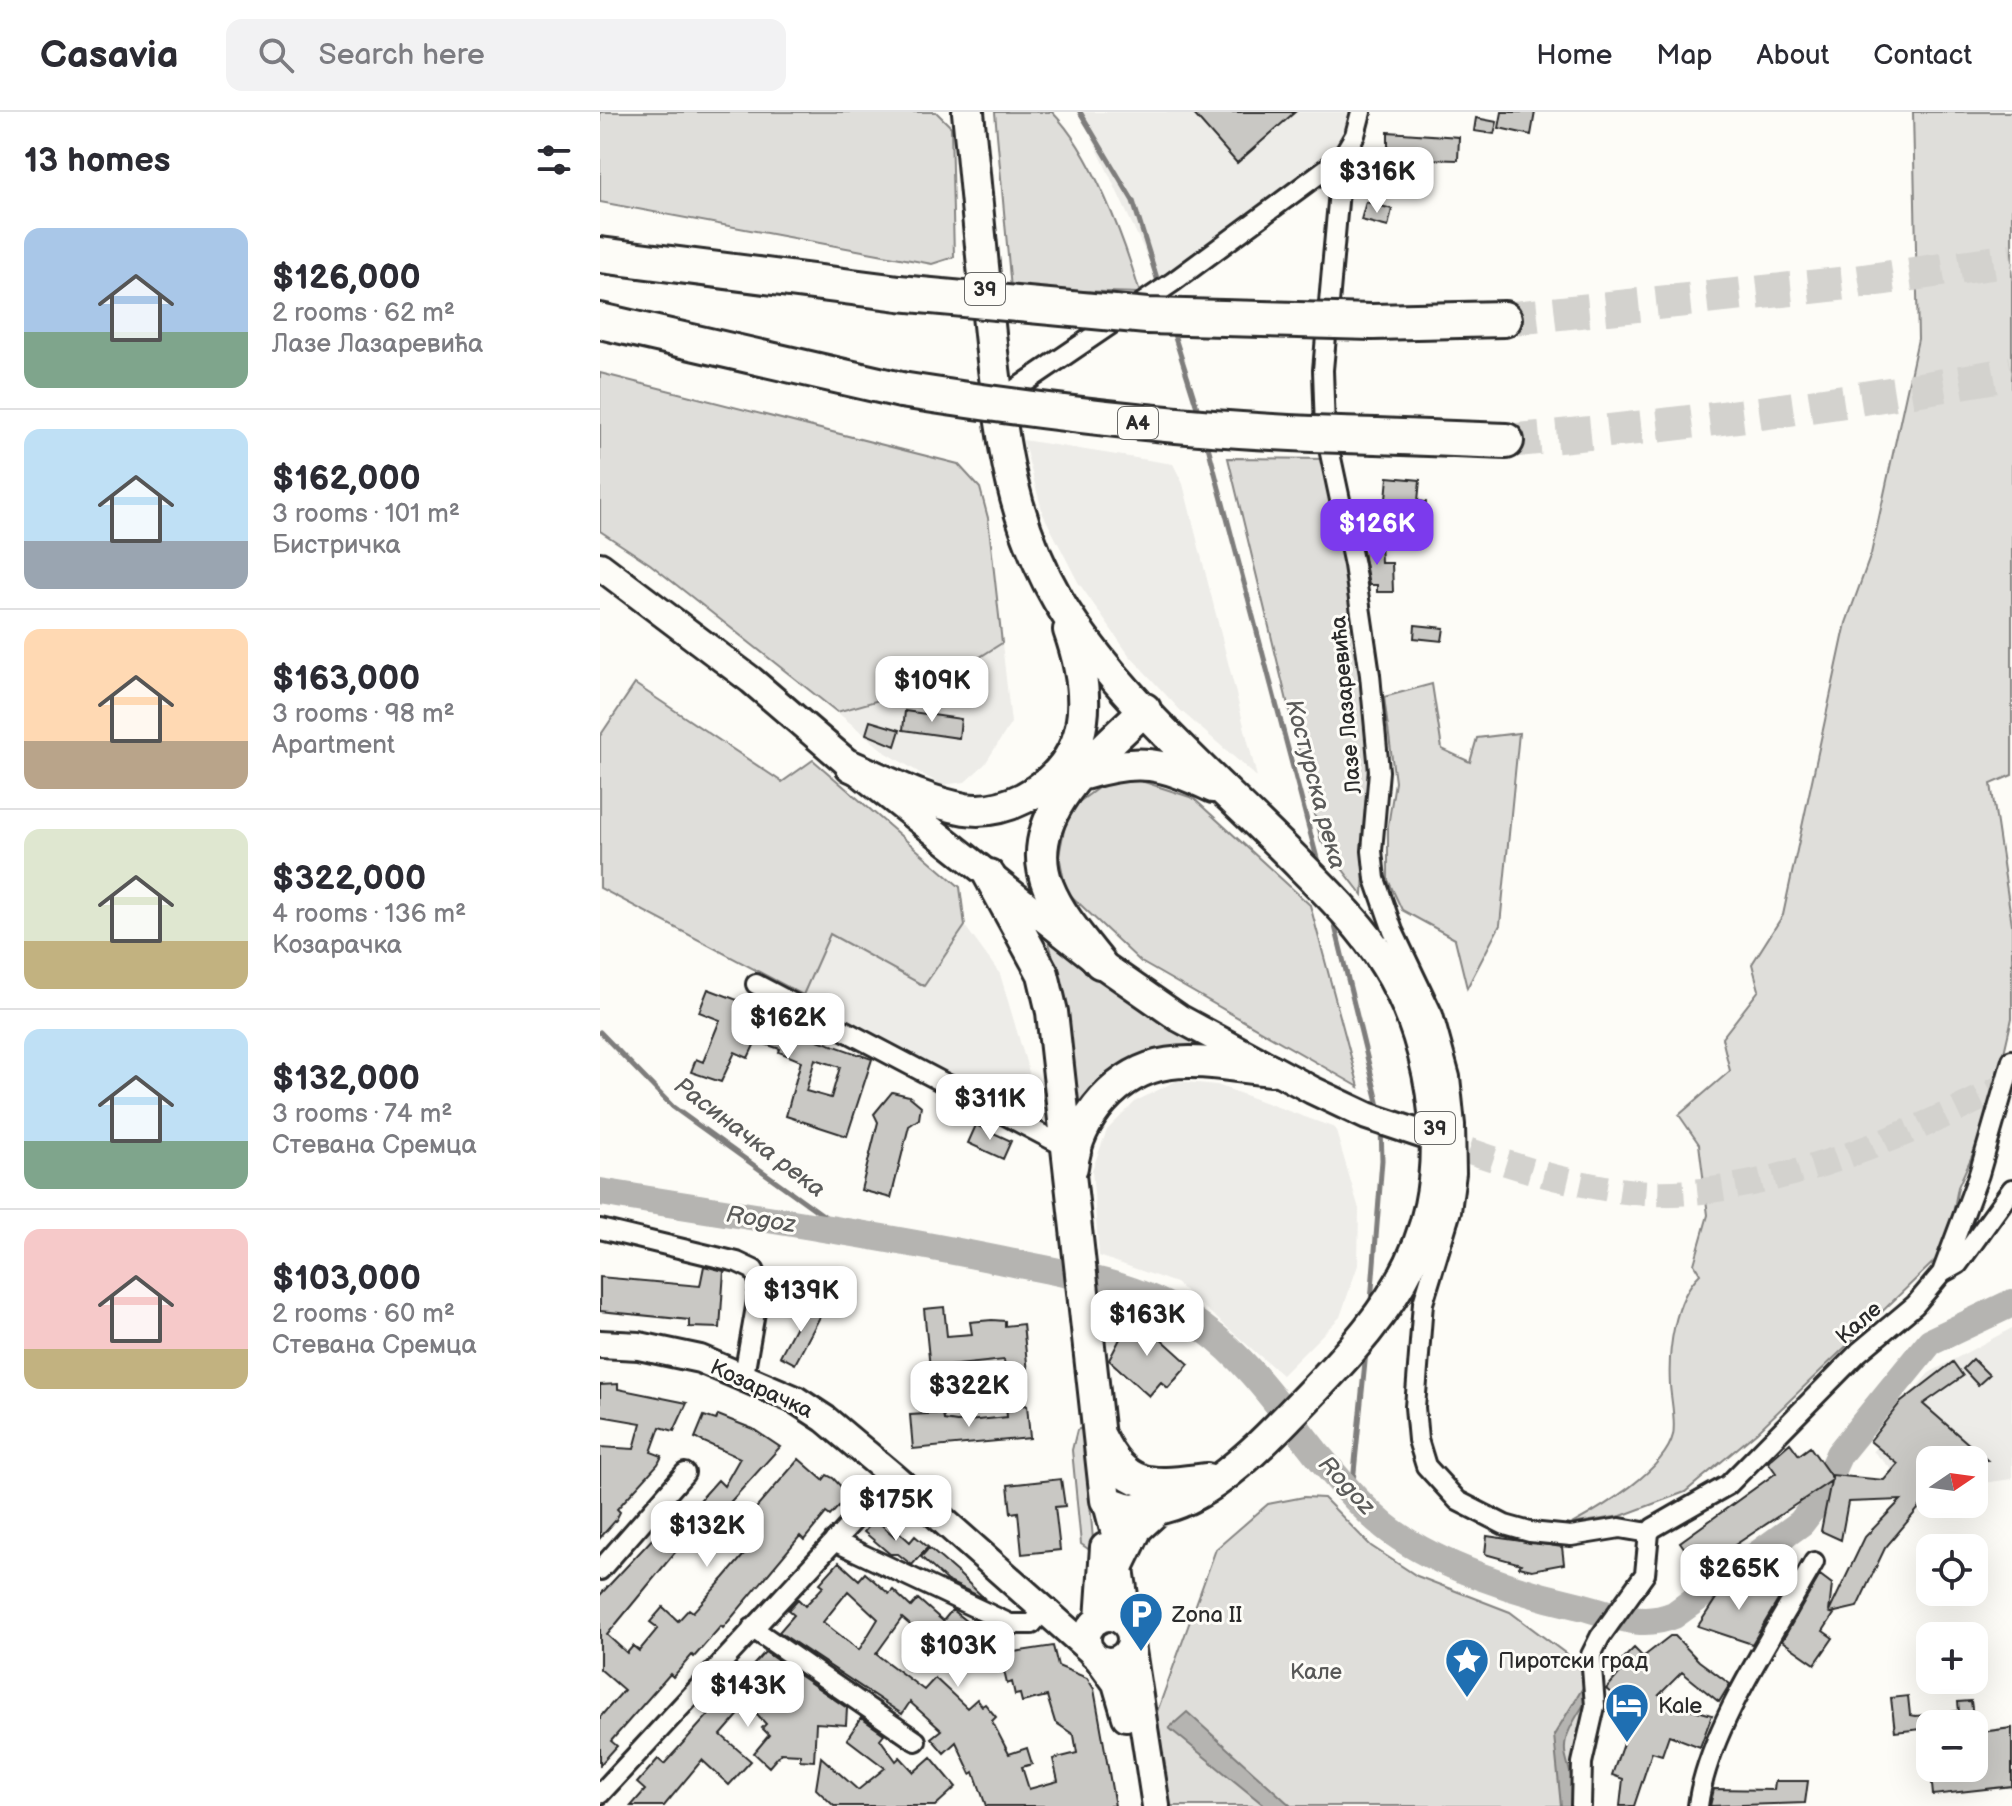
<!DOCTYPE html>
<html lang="en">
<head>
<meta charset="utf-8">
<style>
  :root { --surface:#fff; --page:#f2f2f3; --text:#2b2b33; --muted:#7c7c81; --line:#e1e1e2; --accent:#7c3aed }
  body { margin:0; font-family:"Balsamiq Sans",sans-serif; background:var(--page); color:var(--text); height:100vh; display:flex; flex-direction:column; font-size:30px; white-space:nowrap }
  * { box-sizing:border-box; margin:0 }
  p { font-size:26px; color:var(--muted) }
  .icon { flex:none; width:44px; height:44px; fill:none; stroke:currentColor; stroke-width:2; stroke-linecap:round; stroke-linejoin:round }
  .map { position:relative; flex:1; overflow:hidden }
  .details { display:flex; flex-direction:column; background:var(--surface); width:600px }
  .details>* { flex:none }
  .needle { width:52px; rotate:77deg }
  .controls { position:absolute; left:1316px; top:1334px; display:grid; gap:16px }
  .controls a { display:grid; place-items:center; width:72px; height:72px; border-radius:16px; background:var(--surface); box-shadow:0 8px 32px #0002; font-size:40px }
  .price { position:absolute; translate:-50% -68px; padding:0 18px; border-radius:16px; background:#fff; color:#222; font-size:26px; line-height:52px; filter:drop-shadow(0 2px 4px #0008) }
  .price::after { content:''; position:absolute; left:50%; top:48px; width:24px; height:18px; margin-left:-12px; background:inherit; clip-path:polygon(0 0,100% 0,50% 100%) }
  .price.active { background:var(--accent); color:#fff }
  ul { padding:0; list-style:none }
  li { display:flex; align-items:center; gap:24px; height:200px; padding:0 24px }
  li+li { border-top:2px solid var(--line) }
  li span { display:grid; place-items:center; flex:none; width:224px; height:160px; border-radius:16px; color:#555 }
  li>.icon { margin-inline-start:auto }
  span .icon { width:96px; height:96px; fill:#fffc; stroke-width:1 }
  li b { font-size:34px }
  h2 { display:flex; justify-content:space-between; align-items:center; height:96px; padding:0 24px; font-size:34px }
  header { display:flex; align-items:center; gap:48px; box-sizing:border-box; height:112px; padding:0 40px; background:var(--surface); border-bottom:2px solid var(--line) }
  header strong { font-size:38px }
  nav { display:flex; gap:44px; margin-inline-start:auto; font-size:28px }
  .search { width:560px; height:72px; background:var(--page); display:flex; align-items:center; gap:20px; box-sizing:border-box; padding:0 28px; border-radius:16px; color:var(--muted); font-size:30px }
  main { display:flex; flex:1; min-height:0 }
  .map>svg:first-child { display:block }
  .built { fill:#edece8 }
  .green { fill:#dfdeda; stroke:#858482; stroke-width:2 }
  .water { fill:#b5b4b1; stroke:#7e7d7b; stroke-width:2 }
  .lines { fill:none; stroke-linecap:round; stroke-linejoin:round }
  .stream { stroke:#7e7d7b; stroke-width:5 }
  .river { stroke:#b5b4b1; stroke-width:28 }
  .building { fill:#c9c8c4; stroke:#2b2b2b; stroke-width:2; fill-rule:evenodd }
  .secondary-tunnel { stroke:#d3d2ce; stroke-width:26; stroke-dasharray:26 13; stroke-linecap:butt }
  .highway-tunnel { stroke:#d3d2ce; stroke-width:34; stroke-dasharray:34 17; stroke-linecap:butt }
  .street-casing { stroke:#2b2b2b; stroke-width:24 }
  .secondary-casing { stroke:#2b2b2b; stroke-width:32 }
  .primary-casing { stroke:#2b2b2b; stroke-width:36 }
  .highway-casing { stroke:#2b2b2b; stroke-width:40 }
  .street { stroke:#fdfcf7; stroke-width:18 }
  .secondary { stroke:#fdfcf7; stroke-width:26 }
  .primary { stroke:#fdfcf7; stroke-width:30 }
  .highway { stroke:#fdfcf7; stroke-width:34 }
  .highway-bridge-casing { stroke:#2b2b2b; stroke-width:40; stroke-linecap:butt }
  .highway-bridge { stroke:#fdfcf7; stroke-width:34 }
  .labels { text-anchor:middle; stroke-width:6; stroke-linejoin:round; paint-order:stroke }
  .shield { fill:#fdfcf7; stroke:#6a6a68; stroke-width:2 }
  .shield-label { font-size:20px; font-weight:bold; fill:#2b2b2b }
  .street-label { font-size:22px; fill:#2b2b2b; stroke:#fdfcf7 }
  .poi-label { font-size:22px; fill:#2b2b2b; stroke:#fdfcf7; text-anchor:start }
  .park-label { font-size:22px; fill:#585857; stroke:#fdfcf7 }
  .water-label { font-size:24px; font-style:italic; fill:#5b5b5a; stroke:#fdfcf7 }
</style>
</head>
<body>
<header>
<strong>Casavia</strong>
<div class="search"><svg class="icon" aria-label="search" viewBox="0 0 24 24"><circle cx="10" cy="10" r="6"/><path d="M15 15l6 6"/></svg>Search here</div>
<nav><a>Home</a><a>Map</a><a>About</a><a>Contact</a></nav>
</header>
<main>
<section class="details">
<h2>13 homes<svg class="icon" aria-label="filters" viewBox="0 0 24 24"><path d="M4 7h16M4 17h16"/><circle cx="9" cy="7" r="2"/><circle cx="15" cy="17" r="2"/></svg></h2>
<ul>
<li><span style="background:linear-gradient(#a9c7e8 65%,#7fa58c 0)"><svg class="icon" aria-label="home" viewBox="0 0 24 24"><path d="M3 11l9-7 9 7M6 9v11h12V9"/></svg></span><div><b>$126,000</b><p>2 rooms · 62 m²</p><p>Лазе Лазаревића</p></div></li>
<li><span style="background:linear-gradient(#bfe0f5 70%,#9aa5b1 0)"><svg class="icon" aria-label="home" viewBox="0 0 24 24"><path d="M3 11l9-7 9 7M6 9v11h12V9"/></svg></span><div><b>$162,000</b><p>3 rooms · 101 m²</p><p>Бистричка</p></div></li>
<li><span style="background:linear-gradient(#ffd9b3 70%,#b9a48a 0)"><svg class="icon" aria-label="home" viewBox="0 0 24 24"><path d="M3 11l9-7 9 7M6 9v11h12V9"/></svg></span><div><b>$163,000</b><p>3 rooms · 98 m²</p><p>Apartment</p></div></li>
<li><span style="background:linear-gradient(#dfe7d0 70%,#c2b280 0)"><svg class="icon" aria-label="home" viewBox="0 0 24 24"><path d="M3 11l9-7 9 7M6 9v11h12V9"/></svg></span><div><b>$322,000</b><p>4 rooms · 136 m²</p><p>Козарачка</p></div></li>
<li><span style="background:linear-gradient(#bfe0f5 70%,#7fa58c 0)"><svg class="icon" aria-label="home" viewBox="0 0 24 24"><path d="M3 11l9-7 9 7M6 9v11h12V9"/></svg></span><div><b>$132,000</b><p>3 rooms · 74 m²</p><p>Стевана Сремца</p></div></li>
<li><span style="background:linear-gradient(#f6c9c9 75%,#c2b280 0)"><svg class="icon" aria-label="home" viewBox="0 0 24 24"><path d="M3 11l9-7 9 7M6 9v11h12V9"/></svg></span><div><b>$103,000</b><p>2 rooms · 60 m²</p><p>Стевана Сремца</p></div></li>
</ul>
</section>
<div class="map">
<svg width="1412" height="1694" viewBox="0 0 1412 1694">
  <rect width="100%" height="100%" fill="#fdfcf7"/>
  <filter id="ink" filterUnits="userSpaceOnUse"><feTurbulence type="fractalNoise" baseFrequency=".0125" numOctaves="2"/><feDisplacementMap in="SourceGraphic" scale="16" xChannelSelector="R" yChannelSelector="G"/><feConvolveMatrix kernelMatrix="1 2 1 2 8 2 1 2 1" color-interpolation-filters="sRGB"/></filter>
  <g filter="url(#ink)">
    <path class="built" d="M480 0H747L750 13 739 40 560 172Z
      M423 328 573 352 583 372 657 665 580 598 529 543 478 470 443 402Z
      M402 531 411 611 385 652 365 670 342 673 320 661 285 640 237 600 339 571Z
      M365 814 400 862 439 994 432 1004 203 883 230 822 324 874Z
      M576 969 617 973 735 1016 759 1097 758 1153 740 1205 682 1263 576 1171 499 1144 492 1058 507 1018 536 989Z
      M1412 1216V1367L1383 1371 1374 1377V1348H1330V1392H1354L1338 1403 1273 1339 1299 1295 1329 1261Z"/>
    <path class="green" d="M0 0H336L351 15 354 145 332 152 0 90Z
      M395 0H452C492 40 524 127 540 181L411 177Z
      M1313 0H1412V663L1391 672 1412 812V906L1389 1006 1358 1075 1346 1138 1157 1320 1085 1380 1021 1404 972 1412C1001 1396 1065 1358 1073 1323 1076 1309 1071 1288 1070 1273 1068 1239 1074 1187 1100 1162L1094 1152 1108 1103 1099 1032 1079 1003 1130 959 1122 926 1159 878 1152 852 1183 803 1246 511 1271 442 1318 227Z
      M0 261 358 352 380 376 388 406 402 531 339 571 237 600 50 452 0 419Z
      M628 346 728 347 754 513 768 647 763 784 721 729Z
      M35 572 182 670 213 648 360 775 365 814 324 874 230 822 203 883 0 776V624Z
      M832 572 842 637 870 650 877 626 919 621 900 813 867 876 855 827 802 798 788 768V714L795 670 784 585Z
      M529 665 593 686 710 793 759 975 541 850 466 779 459 743 465 713 479 690 502 673Z
      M448 828 614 940H578L476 1022C473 955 469 892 448 828Z
      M484 1315 494 1441 481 1432 472 1338 477 1318Z
      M704 1385 724 1386 771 1434 817 1464 910 1500 981 1553 988 1570 980 1694H568L557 1600 616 1437 668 1392Z"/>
    <path class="water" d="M984 1574 987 1588C947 1647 973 1636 975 1694H961L954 1623Z
      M587 1600 691 1694H665L569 1616Z"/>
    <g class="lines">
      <path class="stream" d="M480 0 533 89 560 176
        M572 216 599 302
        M606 327 719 754
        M733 806 780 998
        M0 920 73 995 248 1121
        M771 1190 782 1048 781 1016
        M752 1380 766 1240"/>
      <path class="river" d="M0 1080C133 1102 267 1121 399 1148 472 1163 541 1171 603 1216 649 1249 681 1297 716 1341 738 1367 764 1399 791 1419 839 1454 918 1480 976 1493 1011 1501 1038 1518 1074 1503L1201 1411 1217 1390 1239 1342 1330 1230 1412 1191"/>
    </g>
    <path class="building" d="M592 0H695L637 51Z
      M902 0H935L931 23 899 16Z
      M876 6 897 10 894 22 874 19Z
      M788 20 859 25 858 48 788 46Z
      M766 90 792 97 788 115 761 108Z
      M788 365 820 368 818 389 826 390 824 412 793 409 795 388 786 387Z
      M761 429H780L781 451H792L793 480H777V473H769Z
      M815 513 844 516 842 529 814 526Z
      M305 599 361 607 359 626 303 618Z
      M270 609 300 618 295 634 266 622Z
      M108 877 209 915 206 924 272 947 247 1024 186 1004 201 949 179 940 180 937 156 929 148 946 135 940 121 970 91 960 96 947 103 950 120 908 99 900ZM215 947 240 955 231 986 206 979Z
      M292 980 309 984 321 994 319 1007 309 1014 291 1086 261 1078 278 1010 274 1002Z
      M376 1013 411 1029 403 1047 368 1031Z
      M104 1154 124 1159 120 1216 89 1215V1208L0 1199V1165L100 1174Z
      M207 1193 222 1201 195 1252 180 1244Z
      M344 1195 347 1224 372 1222 370 1210 392 1208 405 1209V1214L423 1212 428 1261 406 1264 404 1248 330 1256 324 1197Z
      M537 1205 589 1252 568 1276 561 1270 549 1284 509 1248 523 1221Z
      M1373 1247 1389 1263 1378 1273 1363 1257Z
      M1353 1250 1363 1264 1323 1292 1387 1348H1330V1383L1285 1436 1257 1495 1231 1501 1234 1502 1223 1519 1233 1526 1215 1552 1182 1529 1220 1463 1232 1472 1229 1500 1265 1425 1301 1388 1248 1390 1241 1428 1221 1419 1231 1369 1099 1457 1080 1430 1176 1361 1168 1350 1190 1331 1199 1343 1210 1335 1232 1366V1363L1284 1368 1298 1352 1270 1329 1300 1291Z
      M18 1272V1277L87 1291 74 1319 60 1315 51 1340 62 1344 58 1352 17 1397 20 1400 16 1408 0 1426V1335L34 1337 41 1311 0 1304V1273Z
      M427 1293 430 1326 313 1337 310 1303 343 1301 344 1308 357 1310 407 1305 406 1295Z
      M118 1303 153 1317 180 1335 124 1397 121 1394 99 1418 95 1416 7 1523 27 1541 33 1534 39 1539 58 1516 50 1510 63 1495 78 1509 89 1497 93 1500 124 1466 154 1431 138 1417 199 1347 223 1368 227 1363 233 1366 249 1383 230 1404 226 1401 204 1428 200 1424 123 1516 121 1514 94 1545 92 1543 73 1565 70 1562 11 1629 17 1634 0 1653V1605L24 1578 0 1557V1483L83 1394 77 1414 118 1368 124 1374 140 1346 95 1326 104 1304 116 1308Z
      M461 1367 465 1394 455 1395 460 1438 422 1442 418 1400 411 1401 408 1373Z
      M275 1407 295 1425 299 1420 310 1430 315 1424 328 1435 312 1453 298 1442H290L264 1420Z
      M887 1424 962 1435 964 1452 932 1458 919 1455 921 1452 885 1442Z
      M329 1436 359 1462 385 1487 347 1469 321 1445Z
      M239 1450 259 1468 265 1461 289 1482 293 1478 311 1495 318 1487 343 1509 352 1498 396 1533 379 1552 369 1543 359 1555 302 1506 276 1542 324 1578 335 1566 367 1596 377 1587 382 1594 385 1592 396 1605 392 1609 409 1642 427 1636 432 1652 422 1655 429 1677 458 1669 453 1647 477 1641 474 1623 455 1610 447 1584 422 1590 420 1582 415 1583 412 1570 407 1572 400 1542 453 1534 458 1554 487 1566 494 1577 515 1694H386L374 1660 371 1662 356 1630 344 1641 331 1626 341 1618 310 1590 302 1602 179 1520 194 1503 188 1498 198 1487 205 1494 224 1474 220 1471ZM248 1479 278 1507 259 1538 223 1510Z
      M1128 1468 1180 1485 1152 1532 1098 1514Z
      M1070 1524H1075L1099 1549 1130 1572 1119 1590 1082 1560 1059 1583 1071 1587 1069 1591 1112 1603 1100 1635 1069 1623 1062 1643 1052 1640 1034 1694H1020L1023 1667 1012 1663 1027 1620 1018 1617 1025 1592 1006 1577 1025 1555 1020 1550 1034 1536 1043 1545Z
      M165 1540 247 1596 246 1613 216 1611 214 1649 200 1648V1642L181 1641 169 1655 154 1641 169 1623 162 1616 166 1612 148 1592 121 1623 151 1649 129 1673 102 1648 64 1694H31L45 1678 37 1671 58 1647 64 1652Z
      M1308 1584 1310 1603 1316 1604 1359 1599 1358 1590 1371 1589 1374 1612H1330V1616L1295 1620 1291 1586Z
      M261 1606 284 1622 280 1627 296 1649 300 1645 314 1660 331 1645 356 1675 335 1694H234L216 1677 221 1645 258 1678 285 1656 247 1627Z
      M1412 1616V1674L1333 1683 1331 1662 1374 1656V1621Z
      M1175 1669H1208L1205 1691 1110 1694 1114 1677 1174 1678Z"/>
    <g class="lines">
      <path class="secondary-tunnel" d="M832 1026C902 1050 975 1077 1049 1081 1165 1086 1311 1023 1412 970"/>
      <path class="highway-tunnel" d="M904 207 1249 171 1412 148
        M906 329C1076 314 1244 292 1412 261"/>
      <g class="street-casing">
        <path id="street" d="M742 45 723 258 725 318 754 453 770 563 779 659 772 739 775 767 793 819 833 903 850 965 855 1013 856 1061 851 1099 823 1191 815 1295 818 1328 826 1354 858 1389 905 1413 930 1420 971 1424 1020 1416 1049 1421
          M398 289 573 170 742 45 755 23 761 0
          M156 872 464 1034
          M0 1117 137 1150 154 1158 160 1172 144 1263
          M1342 1161 1379 1062 1412 948
          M234 1429 410 1512H432L446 1496
          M0 1458 85 1361
          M152 1516 316 1629
          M0 1682 294 1365
          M981 1694 982 1651 995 1594 991 1543 1000 1525 1045 1462 1049 1421 1053 1416 1128 1373 1259 1240 1315 1193 1342 1161 1358 1152 1412 1077
          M1098 1694C1107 1619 1176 1518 1214 1450"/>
      </g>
      <g class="secondary-casing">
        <path id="secondary" d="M0 454 151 568 251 654 500 851 579 906 712 978 767 1004 821 1022
          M0 1232 39 1234 100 1247 196 1288 225 1307 294 1365 492 1540
          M506 1388 515 1422 529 1518
          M487 1527a22 22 0 1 1 44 0a22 22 0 1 1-44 0Z
          M499 1508 504 1435
          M531 1532 556 1694
          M497 1545 516 1571 526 1605"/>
      </g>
      <g class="primary-casing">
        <path id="primary" d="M368 0C376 80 383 160 392 240 403 331 411 407 458 488 515 585 623 674 702 755 732 785 764 817 786 853 813 896 829 950 834 1000 848 1140 780 1211 688 1305 647 1347 570 1426 506 1388
          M251 654C288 670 325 690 365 697 385 700 406 695 424 686 494 649 492 584 469 518
          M484 662C539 645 563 651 613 675
          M389 763 443 862 452 900 506 1388
          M500 851C481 827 459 802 448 774 419 702 501 641 545 597
          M472 1055C475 1030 486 1007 503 988 553 933 606 952 671 958
          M501 1326C527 1380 554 1373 607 1367
          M520 1451 537 1416 560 1395"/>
      </g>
      <g class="highway-casing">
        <path id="highway" d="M0 143 299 181
          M0 209 301 278
          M772 210 904 207
          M776 324 906 329"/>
      </g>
      <use href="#street" class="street"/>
      <use href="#secondary" class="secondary"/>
      <use href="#primary" class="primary"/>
      <use href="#highway" class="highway"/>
      <g class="highway-bridge-casing">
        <path id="highway-bridge" d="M299 181 547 204 772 210
          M301 278C461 303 614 321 776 324"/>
      </g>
      <use href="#highway-bridge" class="highway-bridge"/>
    </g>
  </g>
  <defs>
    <g id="parking-pin" transform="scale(2.3)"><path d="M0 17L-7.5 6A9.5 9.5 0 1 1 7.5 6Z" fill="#1f6fb2" stroke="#fdfcf7"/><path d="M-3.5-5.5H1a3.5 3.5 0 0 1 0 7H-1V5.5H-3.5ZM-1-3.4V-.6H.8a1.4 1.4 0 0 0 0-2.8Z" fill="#fff"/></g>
    <g id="sight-pin" transform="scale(2.3)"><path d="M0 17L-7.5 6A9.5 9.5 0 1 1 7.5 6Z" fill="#1f6fb2" stroke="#fdfcf7"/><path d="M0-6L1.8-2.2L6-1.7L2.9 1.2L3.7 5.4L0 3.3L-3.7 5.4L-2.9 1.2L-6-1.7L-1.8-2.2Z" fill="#fff"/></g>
    <g id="hotel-pin" transform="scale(2.3)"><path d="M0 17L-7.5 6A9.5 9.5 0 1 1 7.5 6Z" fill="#1f6fb2" stroke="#fdfcf7"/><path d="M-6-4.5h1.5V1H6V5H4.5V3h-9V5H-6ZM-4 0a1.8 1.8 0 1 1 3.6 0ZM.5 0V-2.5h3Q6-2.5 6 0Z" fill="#fff"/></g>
  </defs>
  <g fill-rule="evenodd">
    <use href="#parking-pin" x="541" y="1502"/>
    <use href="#sight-pin" x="867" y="1548"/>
    <use href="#hotel-pin" x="1027" y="1593"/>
  </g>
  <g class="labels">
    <g class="shield">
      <rect x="365" y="161" width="40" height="32" rx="6"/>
      <rect x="518" y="295" width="40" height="32" rx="6"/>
      <rect x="815" y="1000" width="40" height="32" rx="6"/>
    </g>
    <g class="shield-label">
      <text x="385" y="184">39</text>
      <text x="538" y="318">A4</text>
      <text x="835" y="1023">39</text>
    </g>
    <g class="street-label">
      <text transform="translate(745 593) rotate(-95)" y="8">Лазе Лазаревића</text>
      <text transform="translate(1258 1210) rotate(-41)" y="8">Кале</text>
      <text transform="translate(162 1276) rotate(25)" y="8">Козарачка</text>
    </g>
    <g class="poi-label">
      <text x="572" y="1510">Zona II</text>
      <text x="898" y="1556">Пиротски град</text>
      <text x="1058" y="1601">Kale</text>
    </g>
    <g class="park-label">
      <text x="716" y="1567">Кале</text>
    </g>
    <g class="water-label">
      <text transform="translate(716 672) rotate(75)" y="8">Костурска река</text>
      <text transform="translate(150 1025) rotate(37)" y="8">Расиначка река</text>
      <text transform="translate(161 1107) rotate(9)" y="8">Rogoz</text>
      <text transform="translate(747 1373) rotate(47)" y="8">Rogoz</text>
    </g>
  </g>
</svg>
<div class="controls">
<a><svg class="needle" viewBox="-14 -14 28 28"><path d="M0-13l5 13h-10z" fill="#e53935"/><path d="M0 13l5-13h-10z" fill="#7c7c81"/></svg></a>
<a><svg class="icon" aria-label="locate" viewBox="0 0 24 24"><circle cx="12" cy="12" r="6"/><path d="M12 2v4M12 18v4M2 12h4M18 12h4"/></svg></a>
<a>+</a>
<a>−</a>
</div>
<b class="price" style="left:777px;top:103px">$316K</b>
<b class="price active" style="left:777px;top:455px">$126K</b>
<b class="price" style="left:332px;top:612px">$109K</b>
<b class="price" style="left:188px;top:949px">$162K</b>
<b class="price" style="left:390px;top:1030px">$311K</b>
<b class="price" style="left:201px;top:1222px">$139K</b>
<b class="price" style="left:547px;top:1246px">$163K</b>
<b class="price" style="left:369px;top:1317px">$322K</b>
<b class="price" style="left:296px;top:1431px">$175K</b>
<b class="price" style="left:107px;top:1457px">$132K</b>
<b class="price" style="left:1139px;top:1500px">$265K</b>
<b class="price" style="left:358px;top:1577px">$103K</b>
<b class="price" style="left:148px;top:1617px">$143K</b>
</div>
</main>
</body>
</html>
